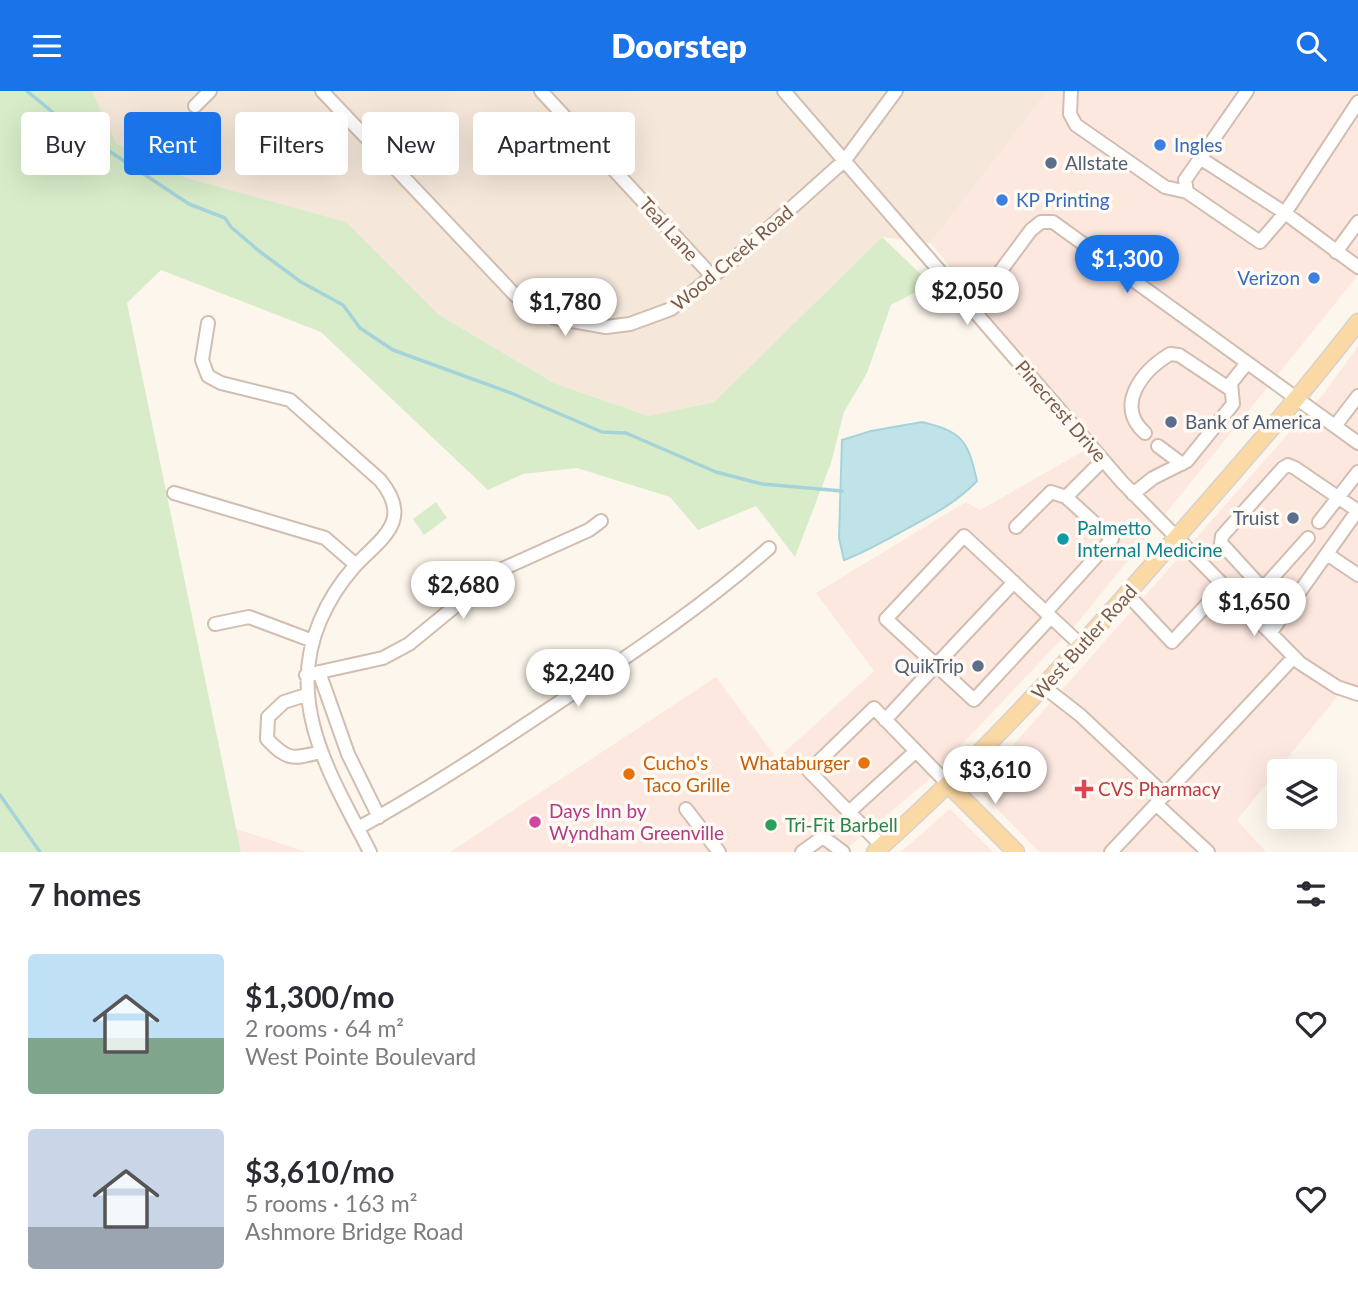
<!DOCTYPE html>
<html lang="en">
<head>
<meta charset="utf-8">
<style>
  :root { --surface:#fff; --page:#f2f2f3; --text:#2b2b33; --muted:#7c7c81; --accent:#1a73e8 }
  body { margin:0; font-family:Lato,sans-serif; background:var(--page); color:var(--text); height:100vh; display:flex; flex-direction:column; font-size:26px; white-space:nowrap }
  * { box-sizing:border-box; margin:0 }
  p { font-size:23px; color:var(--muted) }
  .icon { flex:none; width:38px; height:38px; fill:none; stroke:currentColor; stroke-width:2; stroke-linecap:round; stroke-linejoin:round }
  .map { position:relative; height:761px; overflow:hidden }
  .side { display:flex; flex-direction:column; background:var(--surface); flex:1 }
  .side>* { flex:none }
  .banner { position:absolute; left:21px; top:21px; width:700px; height:63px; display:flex; gap:14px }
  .buttons { position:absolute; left:1267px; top:668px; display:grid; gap:14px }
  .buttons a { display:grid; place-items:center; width:70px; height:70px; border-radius:7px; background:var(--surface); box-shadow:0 7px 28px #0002; font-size:35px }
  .price { position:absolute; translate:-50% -60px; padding:0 16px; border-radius:24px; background:#fff; color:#222; font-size:23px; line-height:46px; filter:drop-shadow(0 2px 4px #0008) }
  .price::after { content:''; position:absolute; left:50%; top:42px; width:21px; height:16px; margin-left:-10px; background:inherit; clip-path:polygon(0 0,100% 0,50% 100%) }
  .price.on { background:var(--accent); color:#fff }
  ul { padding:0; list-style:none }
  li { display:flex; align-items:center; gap:21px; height:175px; padding:0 28px }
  li span { display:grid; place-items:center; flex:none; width:196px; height:140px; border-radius:7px; color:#555 }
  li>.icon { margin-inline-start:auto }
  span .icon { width:84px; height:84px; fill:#fffc; stroke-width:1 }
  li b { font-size:30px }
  h2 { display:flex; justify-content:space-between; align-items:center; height:84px; padding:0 28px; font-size:30px }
  .pill { padding:0 24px; border-radius:7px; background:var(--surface); box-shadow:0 7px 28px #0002; font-size:24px; line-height:63px }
  .pill.on { background:var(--accent); color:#fff }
  header { display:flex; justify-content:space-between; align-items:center; height:91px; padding:0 28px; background:var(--accent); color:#fff; font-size:32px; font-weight:800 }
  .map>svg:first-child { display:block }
  .residential { fill:#f5e8da }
  .commercial { fill:#fde8e0 }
  .green { fill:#d8ecc9 }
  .water { fill:#bfe3e8; stroke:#a5d3da; stroke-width:2 }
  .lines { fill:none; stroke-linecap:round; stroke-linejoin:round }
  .stream { stroke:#a5d3da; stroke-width:3.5 }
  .minor-casing { stroke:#d1beb0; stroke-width:16 }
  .major-casing { stroke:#dad1cd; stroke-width:19 }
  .minor { stroke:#fff; stroke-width:12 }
  .major { stroke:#fbd9a5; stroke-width:16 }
  .shop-dot { fill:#3f7fe0; stroke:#fffaf3; stroke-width:2.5 }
  .service-dot { fill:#5c6f8a; stroke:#fffaf3; stroke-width:2.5 }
  .culture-dot { fill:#0f9aa8; stroke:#fffaf3; stroke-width:2.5 }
  .food-dot { fill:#e8710a; stroke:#fffaf3; stroke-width:2.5 }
  .health-dot { fill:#e0444e; stroke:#fffaf3; stroke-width:2.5 }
  .hotel-dot { fill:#d1479c; stroke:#fffaf3; stroke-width:2.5 }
  .leisure-dot { fill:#2e9e5b; stroke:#fffaf3; stroke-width:2.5 }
  .labels { text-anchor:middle; stroke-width:7; stroke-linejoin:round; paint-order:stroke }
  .shop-label { font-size:19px; fill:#366cbe; stroke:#fffaf3; text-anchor:start }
  .service-label { font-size:19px; fill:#4e5e75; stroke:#fffaf3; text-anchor:start }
  .street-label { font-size:19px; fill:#7a5c4d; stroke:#fffaf3 }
  .culture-label { font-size:19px; fill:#0d838f; stroke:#fffaf3; text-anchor:start }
  .food-label { font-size:19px; fill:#c56008; stroke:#fffaf3; text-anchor:start }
  .health-label { font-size:19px; fill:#be3a42; stroke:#fffaf3; text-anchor:start }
  .hotel-label { font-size:19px; fill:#b23c85; stroke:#fffaf3; text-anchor:start }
  .leisure-label { font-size:19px; fill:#27864d; stroke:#fffaf3; text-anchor:start }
</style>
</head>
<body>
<header><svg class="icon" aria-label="menu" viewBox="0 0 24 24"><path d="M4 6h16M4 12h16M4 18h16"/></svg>Doorstep<svg class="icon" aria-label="search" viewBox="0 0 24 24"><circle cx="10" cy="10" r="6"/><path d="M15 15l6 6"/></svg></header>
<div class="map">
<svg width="1358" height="761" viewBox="0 0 1358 761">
  <rect width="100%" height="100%" fill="#fdf6ec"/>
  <path class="residential" d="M92 0H1048L931 152 882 146 714 311 648 325 554 292 439 224 345 131 187 87 116 52Z"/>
  <path class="commercial" d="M1048 0H1358V184L1079 530 926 691 843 761H450L716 586 777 668 874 580 816 502 966 411 980 419 1092 355 931 152Z
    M1358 255V595L1345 596 1237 729 1266 761H1039L976 696 1325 301Z
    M950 718 993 761H901Z
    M236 738 307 761H241Z"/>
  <path class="green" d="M0 0H92L116 52 187 87 346 131 439 224 554 292 648 325 714 311 882 146 931 193 891 214 867 282 844 321 831 372 795 466 756 415 698 439 670 406 577 377 523 383 488 399 321 241 161 179 127 212 241 761H0Z
    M436 411 447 427 424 444 413 428Z"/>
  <path class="water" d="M922 331C964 341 968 351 977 390 954 414 928 426 899 442 880 452 864 462 844 469L839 447 842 349 871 340Z"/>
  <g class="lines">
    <path class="stream" d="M27 0 62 29 189 113 225 127 231 136 259 160 301 191 343 214 360 237 393 259 511 302 602 341 626 342 716 381 762 393 842 400
      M0 704 40 761"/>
    <g class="minor-casing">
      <path id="minor" d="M322 0 516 205 555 227 606 236 630 233 671 218 733 169 845 69 896 0
        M541 0 711 184
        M784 0 1122 391 1300 572 1337 596 1358 603
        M1071 0 1070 23 1076 34 1165 96 1187 101
        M1247 0 1185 89 1187 101 1260 151 1285 122 1358 11
        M195 15 210 0
        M1200 67 1285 122 1358 176
        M1336 161 1358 131
        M973 217 1031 139 1041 131H1053L1358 352
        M208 232 202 269 208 285 221 292 290 309 380 389C414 430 381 447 354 476 340 492 328 511 320 530 284 614 333 688 370 761
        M1335 335 1358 305
        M1145 342C1114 315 1142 280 1170 263L1179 264 1230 298
        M1158 355 1182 373
        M174 402 325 447 356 474
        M1133 403 1153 387 1187 370 1233 313 1231 292 1247 272
        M1319 431 1358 381
        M1016 436 1051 401 1066 406
        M1327 463 1358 484
        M1014 491 936 574 974 609 1051 526
        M1263 498 1221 452 1222 445 1283 377 1288 374 1295 377 1358 420
        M1128 504 1172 551 1224 495
        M1247 515 1308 447
        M1046 521 1112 448 1066 406 1103 369
        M215 533 249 526 313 550
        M1271 541 1358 419
        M319 581 348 663 379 726
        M306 584 383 567 409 553 498 480 589 439 601 430
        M1044 596 1080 624 1165 704
        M306 604 284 611 268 626 267 648C288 670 292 668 321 661
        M885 629 936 574 886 528 964 445 1081 554
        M1156 713 1208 761
        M686 718 719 761
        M849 721 916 660
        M358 737C424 701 486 660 549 618 625 567 700 518 769 457
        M882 755 809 680 874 617 949 694
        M802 761 823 746 843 761
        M1111 761 1294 566"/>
    </g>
    <g class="major-casing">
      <path id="major" d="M949 694 1016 761
        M875 761C984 664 1081 556 1177 446 1239 375 1300 306 1358 231"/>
    </g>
    <use href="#minor" class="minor"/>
    <use href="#major" class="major"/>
  </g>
  <g class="shop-dot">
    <circle cx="1160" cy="54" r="7"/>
    <circle cx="1002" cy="109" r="7"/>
    <circle cx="1314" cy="187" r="7"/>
  </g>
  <g class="service-dot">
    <circle cx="1051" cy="72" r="7"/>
    <circle cx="1171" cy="331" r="7"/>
    <circle cx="1293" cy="427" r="7"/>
    <circle cx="978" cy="575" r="7"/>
  </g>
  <circle class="culture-dot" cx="1063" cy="448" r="7"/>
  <g class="food-dot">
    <circle cx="864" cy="672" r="7"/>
    <circle cx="629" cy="683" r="7"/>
  </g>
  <path class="health-dot" d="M1080.5 687.5h7v7h7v7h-7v7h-7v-7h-7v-7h7z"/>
  <circle class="hotel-dot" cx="535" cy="731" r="7"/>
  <circle class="leisure-dot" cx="771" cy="734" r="7"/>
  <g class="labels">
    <g class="shop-label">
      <text x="1174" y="61">Ingles</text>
      <text x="1016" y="116">KP Printing</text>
      <text x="1300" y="194" text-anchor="end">Verizon</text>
    </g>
    <g class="service-label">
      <text x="1065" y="79">Allstate</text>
      <text x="1185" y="338">Bank of America</text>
      <text x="1279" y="434" text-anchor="end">Truist</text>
      <text x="964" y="582" text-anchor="end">QuikTrip</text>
    </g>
    <g class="street-label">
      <text transform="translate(669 138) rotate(48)" y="7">Teal Lane</text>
      <text transform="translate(732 167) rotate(-40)" y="7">Wood Creek Road</text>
      <text transform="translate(1061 320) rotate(49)" y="7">Pinecrest Drive</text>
      <text transform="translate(1084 551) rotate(-48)" y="7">West Butler Road</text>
    </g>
    <g class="culture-label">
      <text x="1077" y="444">Palmetto<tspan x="1077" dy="22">Internal Medicine</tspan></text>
    </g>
    <g class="food-label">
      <text x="643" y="679">Cucho's<tspan x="643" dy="22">Taco Grille</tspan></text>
      <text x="850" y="679" text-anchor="end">Whataburger</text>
    </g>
    <g class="health-label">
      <text x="1098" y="705">CVS Pharmacy</text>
    </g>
    <g class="hotel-label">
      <text x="549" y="727">Days Inn by<tspan x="549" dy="22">Wyndham Greenville</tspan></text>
    </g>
    <g class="leisure-label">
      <text x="785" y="741">Tri-Fit Barbell</text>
    </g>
  </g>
</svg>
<div class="buttons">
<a><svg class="icon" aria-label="layers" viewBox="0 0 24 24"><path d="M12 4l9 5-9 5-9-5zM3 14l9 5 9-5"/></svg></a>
</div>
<b class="price on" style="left:1127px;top:204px">$1,300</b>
<b class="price" style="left:967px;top:236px">$2,050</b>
<b class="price" style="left:565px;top:247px">$1,780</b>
<b class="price" style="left:463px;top:530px">$2,680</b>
<b class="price" style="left:1254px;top:547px">$1,650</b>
<b class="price" style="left:578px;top:618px">$2,240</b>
<b class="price" style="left:995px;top:715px">$3,610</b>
<div class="banner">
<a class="pill">Buy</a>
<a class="pill on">Rent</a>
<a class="pill">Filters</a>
<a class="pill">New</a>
<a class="pill">Apartment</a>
</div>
</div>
<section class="side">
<h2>7 homes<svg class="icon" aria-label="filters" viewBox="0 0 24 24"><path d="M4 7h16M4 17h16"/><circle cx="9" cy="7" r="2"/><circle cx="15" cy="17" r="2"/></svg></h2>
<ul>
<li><span style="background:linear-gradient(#bfe0f5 60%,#7fa58c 0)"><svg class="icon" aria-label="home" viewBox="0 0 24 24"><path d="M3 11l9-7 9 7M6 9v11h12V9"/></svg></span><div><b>$1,300/mo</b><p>2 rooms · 64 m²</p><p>West Pointe Boulevard</p></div><svg class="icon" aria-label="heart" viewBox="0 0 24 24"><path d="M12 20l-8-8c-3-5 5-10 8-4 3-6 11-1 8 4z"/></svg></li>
<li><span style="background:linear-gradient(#c9d6e8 70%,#9aa5b1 0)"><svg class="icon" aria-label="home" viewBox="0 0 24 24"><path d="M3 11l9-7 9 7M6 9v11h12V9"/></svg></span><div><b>$3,610/mo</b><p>5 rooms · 163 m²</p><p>Ashmore Bridge Road</p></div><svg class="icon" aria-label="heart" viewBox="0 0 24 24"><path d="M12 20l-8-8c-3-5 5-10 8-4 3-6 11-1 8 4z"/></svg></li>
</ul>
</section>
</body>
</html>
